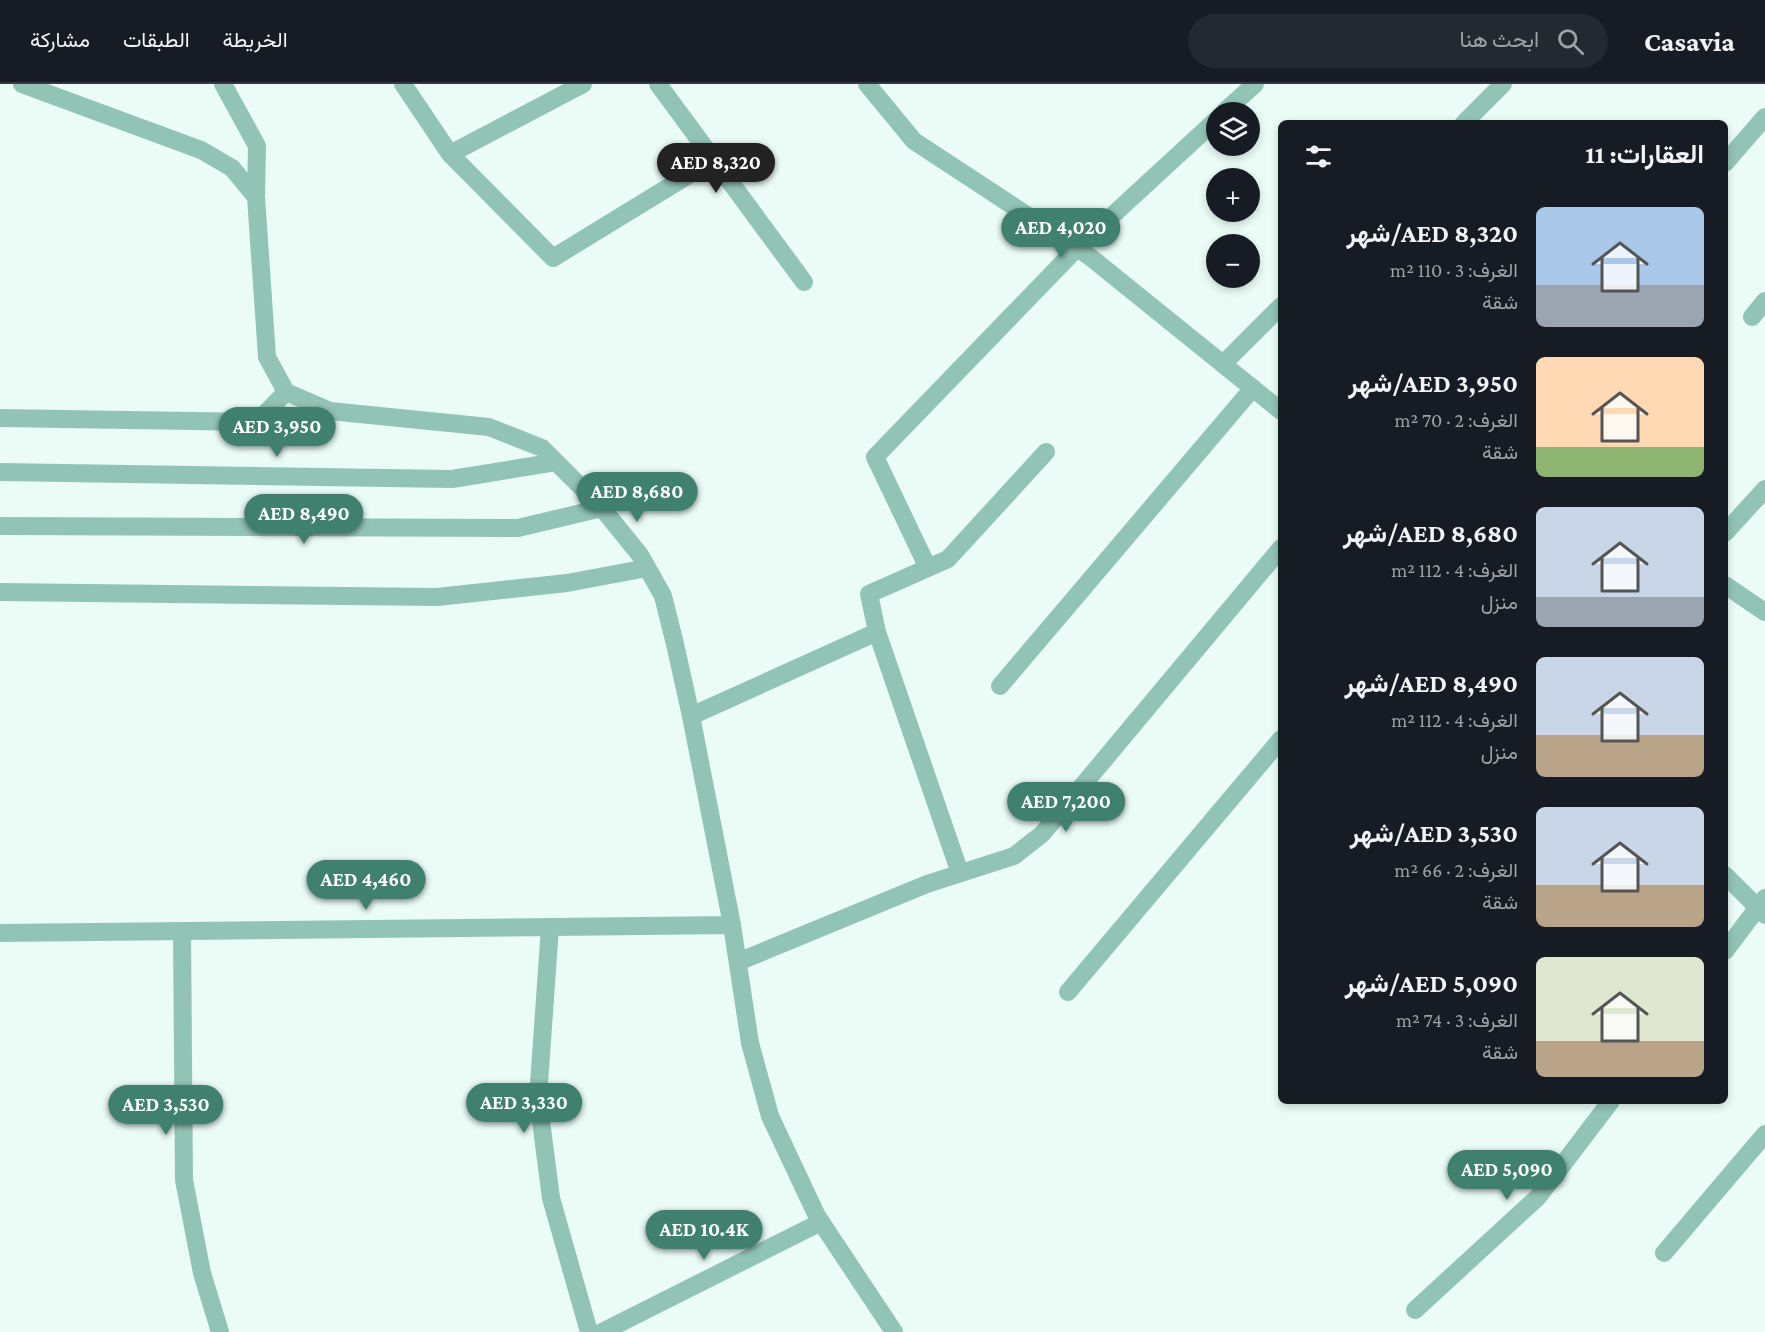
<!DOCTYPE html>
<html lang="ar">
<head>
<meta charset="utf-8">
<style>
  :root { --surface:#171b24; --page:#242831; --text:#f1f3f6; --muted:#9ea1a6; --line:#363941; --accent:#40806f }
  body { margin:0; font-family:"Crimson Pro",Vazirmatn,serif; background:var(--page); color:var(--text); direction:rtl; height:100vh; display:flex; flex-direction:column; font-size:22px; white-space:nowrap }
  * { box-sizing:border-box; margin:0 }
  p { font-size:20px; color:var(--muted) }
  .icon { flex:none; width:33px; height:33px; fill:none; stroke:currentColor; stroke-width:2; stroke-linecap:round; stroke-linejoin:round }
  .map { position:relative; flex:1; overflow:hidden; direction:ltr }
  .side { position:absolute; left:1278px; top:36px; width:450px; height:984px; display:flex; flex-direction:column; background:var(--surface); border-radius:9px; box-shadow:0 3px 9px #0003; direction:rtl }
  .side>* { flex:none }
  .buttons { position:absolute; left:1206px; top:18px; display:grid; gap:12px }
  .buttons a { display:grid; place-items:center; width:54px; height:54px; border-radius:50%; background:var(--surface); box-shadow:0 3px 9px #0003; font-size:30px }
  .price { position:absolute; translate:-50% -51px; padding:0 14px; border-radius:21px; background:var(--accent); color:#fff; font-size:20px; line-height:39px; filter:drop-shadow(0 2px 3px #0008) }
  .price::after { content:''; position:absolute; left:50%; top:36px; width:18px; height:14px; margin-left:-9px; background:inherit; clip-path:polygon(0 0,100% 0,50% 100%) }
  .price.current { background:#222; color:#fff }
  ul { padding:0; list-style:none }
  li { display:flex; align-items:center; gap:18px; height:150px; padding:0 24px }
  li span { display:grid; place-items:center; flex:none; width:168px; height:120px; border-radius:9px; color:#555 }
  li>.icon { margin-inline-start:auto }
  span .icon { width:72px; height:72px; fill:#fffc; stroke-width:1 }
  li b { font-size:26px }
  h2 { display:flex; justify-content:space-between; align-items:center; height:72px; padding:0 24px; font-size:26px }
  header { display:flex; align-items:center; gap:36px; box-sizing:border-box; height:84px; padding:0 30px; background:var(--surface); border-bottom:2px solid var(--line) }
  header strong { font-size:28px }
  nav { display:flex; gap:33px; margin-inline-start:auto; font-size:21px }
  .search { width:420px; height:54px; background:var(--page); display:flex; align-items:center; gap:15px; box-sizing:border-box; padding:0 21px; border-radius:33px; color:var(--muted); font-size:22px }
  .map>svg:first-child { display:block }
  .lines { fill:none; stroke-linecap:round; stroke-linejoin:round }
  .lane { stroke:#92c4b5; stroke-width:18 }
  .street { stroke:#92c4b5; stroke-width:18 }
</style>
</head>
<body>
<header>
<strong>Casavia</strong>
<div class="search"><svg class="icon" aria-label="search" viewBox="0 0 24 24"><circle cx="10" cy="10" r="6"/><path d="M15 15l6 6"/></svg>ابحث هنا</div>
<nav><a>الخريطة</a><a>الطبقات</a><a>مشاركة</a></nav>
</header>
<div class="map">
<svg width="1765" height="1248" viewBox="0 0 1765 1248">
  <rect width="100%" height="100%" fill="#ebfcf7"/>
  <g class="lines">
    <path class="lane" d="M403 0 450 70 553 174 713 76
      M450 70 583 0
      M1752 233 1765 217
      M1725 449 1765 405
      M928 484 875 373 1077 164
      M877 548 960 789
      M1000 602 1253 304
      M691 632 877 548 869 510 948 475 1046 368
      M1664 1169 1765 1050"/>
    <path class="street" d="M22 0 201 66 232 84 256 113 267 273 286 308 330 327 489 343 542 364 602 424 640 471 663 512 675 560 691 632 732 841 750 959 770 1032 817 1132 894 1248
      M223 0 257 62 256 113
      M658 0 804 198
      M867 0 914 57 1089 172 1281 327
      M1224 28 1255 0
      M1464 39 1503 0
      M1725 79 1765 33
      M1077 164 1216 36
      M1223 280 1281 222
      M0 334 257 338 286 308
      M0 388 452 395 556 378
      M0 442 518 444 602 424
      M1725 501 1765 528
      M0 508 437 513 567 499 647 484
      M1725 791 1765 831
      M550 843 538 1014 551 1114 589 1248
      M182 847 184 1096 202 1189 220 1248
      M0 849 732 841
      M1725 867 1765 814
      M738 878 927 800 1014 772 1042 750 1281 464
      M1068 908 1281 655
      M1415 1226 1538 1113 1611 1017
      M602 1248 821 1138"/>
  </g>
</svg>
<div class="buttons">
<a><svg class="icon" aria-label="layers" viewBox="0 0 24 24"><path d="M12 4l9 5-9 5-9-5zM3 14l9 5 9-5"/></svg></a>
<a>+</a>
<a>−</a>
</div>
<b class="price current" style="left:716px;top:110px">AED 8,320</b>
<b class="price" style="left:1061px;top:175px">AED 4,020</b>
<b class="price" style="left:277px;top:374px">AED 3,950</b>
<b class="price" style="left:637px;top:439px">AED 8,680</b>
<b class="price" style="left:304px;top:461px">AED 8,490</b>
<b class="price" style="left:1066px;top:749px">AED 7,200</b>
<b class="price" style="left:366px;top:827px">AED 4,460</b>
<b class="price" style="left:524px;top:1050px">AED 3,330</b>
<b class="price" style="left:166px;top:1052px">AED 3,530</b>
<b class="price" style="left:1507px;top:1117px">AED 5,090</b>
<b class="price" style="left:704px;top:1177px">AED 10.4K</b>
<section class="side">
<h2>العقارات: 11<svg class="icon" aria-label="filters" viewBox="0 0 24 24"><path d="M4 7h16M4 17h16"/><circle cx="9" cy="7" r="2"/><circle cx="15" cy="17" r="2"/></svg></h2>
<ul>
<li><span style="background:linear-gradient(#a9c7e8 65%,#9aa5b1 0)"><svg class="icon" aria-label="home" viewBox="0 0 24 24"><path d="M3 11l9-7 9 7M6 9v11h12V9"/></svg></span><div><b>AED 8,320/شهر</b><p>الغرف: 3 · 110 m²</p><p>شقة</p></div></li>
<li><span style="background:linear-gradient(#ffd9b3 75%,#8fb573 0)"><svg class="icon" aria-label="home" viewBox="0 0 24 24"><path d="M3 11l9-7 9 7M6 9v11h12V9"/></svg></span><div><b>AED 3,950/شهر</b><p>الغرف: 2 · 70 m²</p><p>شقة</p></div></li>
<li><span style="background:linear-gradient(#c9d6e8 75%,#9aa5b1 0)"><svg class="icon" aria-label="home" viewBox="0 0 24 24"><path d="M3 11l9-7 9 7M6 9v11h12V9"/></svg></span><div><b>AED 8,680/شهر</b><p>الغرف: 4 · 112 m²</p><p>منزل</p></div></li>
<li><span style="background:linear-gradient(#c9d6e8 65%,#b9a48a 0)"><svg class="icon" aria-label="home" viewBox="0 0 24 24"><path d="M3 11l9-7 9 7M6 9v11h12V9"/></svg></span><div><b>AED 8,490/شهر</b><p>الغرف: 4 · 112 m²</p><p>منزل</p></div></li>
<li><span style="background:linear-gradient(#c9d6e8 65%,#b9a48a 0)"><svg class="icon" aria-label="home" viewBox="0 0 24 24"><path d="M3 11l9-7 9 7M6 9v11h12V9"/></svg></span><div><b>AED 3,530/شهر</b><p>الغرف: 2 · 66 m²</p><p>شقة</p></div></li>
<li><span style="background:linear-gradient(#dfe7d0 70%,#b9a48a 0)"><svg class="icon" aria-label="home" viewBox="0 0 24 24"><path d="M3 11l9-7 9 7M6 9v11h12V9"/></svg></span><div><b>AED 5,090/شهر</b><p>الغرف: 3 · 74 m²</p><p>شقة</p></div></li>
</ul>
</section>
</div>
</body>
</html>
